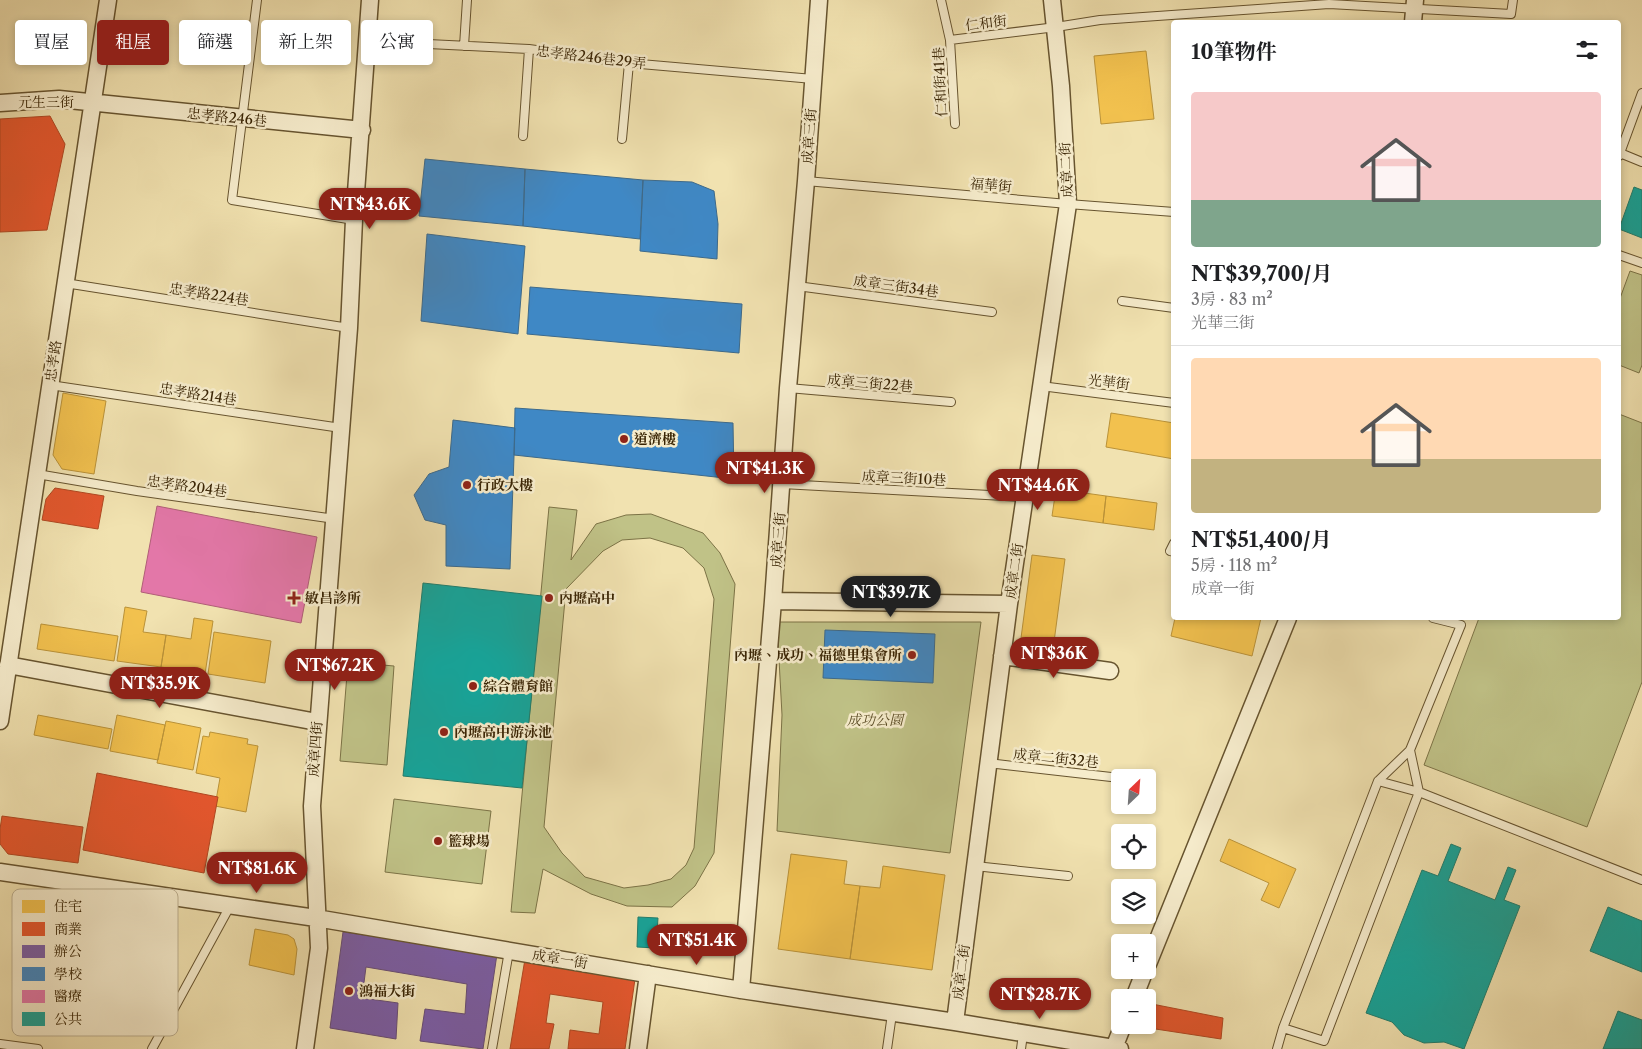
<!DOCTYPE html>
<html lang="zh-TW">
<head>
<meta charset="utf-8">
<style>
  :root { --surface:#fff; --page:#f6f6f6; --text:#202124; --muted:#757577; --line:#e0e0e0; --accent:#8f2418 }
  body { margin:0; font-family:"Libre Caslon Text","Noto Serif TC",serif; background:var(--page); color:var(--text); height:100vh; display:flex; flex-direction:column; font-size:19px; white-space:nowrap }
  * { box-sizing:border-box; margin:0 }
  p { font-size:16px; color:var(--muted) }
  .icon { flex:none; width:28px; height:28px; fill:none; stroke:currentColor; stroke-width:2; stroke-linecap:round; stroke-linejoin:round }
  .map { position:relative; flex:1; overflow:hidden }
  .drawer { position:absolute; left:1171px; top:20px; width:450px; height:600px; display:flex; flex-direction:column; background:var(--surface); border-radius:5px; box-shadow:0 2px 8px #0003 }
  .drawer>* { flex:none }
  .top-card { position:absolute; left:15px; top:20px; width:475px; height:45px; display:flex; gap:10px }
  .needle { width:32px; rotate:25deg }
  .controls { position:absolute; left:1111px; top:769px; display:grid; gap:10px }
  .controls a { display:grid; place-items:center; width:45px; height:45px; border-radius:5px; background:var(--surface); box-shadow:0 2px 8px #0003; font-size:25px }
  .price { position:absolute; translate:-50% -42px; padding:0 11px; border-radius:18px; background:var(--accent); color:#fff; font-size:16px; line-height:32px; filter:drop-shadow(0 1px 2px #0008) }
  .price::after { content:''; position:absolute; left:50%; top:30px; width:15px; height:11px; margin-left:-8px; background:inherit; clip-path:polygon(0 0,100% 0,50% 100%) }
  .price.active { background:#222; color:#fff }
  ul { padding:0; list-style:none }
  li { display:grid; align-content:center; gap:10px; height:265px; padding:0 20px }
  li+li { border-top:1px solid var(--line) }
  li span { display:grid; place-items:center; height:155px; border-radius:5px; color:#555 }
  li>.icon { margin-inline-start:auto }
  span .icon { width:90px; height:90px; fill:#fffc; stroke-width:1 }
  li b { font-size:21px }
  h2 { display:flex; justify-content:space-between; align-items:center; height:60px; padding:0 20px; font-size:21px }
  .tag { padding:0 18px; border-radius:5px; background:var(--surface); box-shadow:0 2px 8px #0003; font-size:18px; line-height:45px }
  .tag.active { background:var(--accent); color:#fff }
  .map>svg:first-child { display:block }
  .green { fill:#c0c287; stroke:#7c7346; fill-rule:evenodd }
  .homes { fill:#f2c14e; stroke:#ba9238 }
  .shops { fill:#e4572e; stroke:#b14821 }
  .offices { fill:#7b5ea7; stroke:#674d76 }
  .schools { fill:#3f88c5; stroke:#3d6a8b }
  .health { fill:#e377a8; stroke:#b05e77 }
  .public { fill:#17a398; stroke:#217d6c }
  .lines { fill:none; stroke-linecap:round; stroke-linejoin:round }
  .lane-casing { stroke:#67542f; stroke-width:10 }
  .street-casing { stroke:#67542f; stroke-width:19 }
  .lane { stroke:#f6eccc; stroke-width:8 }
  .street { stroke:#f6eccc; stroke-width:16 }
  .poi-dot { fill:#8f2418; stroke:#f6eccc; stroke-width:2 }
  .labels { text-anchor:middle; stroke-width:5; stroke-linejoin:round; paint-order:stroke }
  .street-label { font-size:14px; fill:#392404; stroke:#f6eccc }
  .poi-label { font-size:14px; font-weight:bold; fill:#392404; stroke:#f6eccc; text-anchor:start }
  .park-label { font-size:14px; font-style:italic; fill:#5b4c25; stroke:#f6eccc }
  .key { fill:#f6eccc; stroke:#bdb090; stroke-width:1 }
  .key-label { font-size:14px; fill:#392404 }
</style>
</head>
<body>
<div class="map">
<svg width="1642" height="1049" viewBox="0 0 1642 1049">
  <rect width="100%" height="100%" fill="#f1e2b0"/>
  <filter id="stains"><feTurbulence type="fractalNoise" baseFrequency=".004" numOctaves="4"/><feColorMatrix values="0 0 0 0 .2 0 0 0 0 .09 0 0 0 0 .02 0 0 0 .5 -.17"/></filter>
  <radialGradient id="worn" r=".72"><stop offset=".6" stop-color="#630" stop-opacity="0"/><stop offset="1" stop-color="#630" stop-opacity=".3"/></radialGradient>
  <path class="green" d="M1630 271 1642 275V365L1639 373 1619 365V301Z
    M1619 414 1642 423V682L1587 827 1424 765 1479 618H1619Z
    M549 507 577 510 571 560 596 524 626 515 651 514 703 533 720 553 735 584 714 853 695 886 672 907 627 906 591 894 543 869 535 913 511 912ZM650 538 683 548 704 568 714 599 694 848 686 865 671 879 648 885 624 888 585 877 562 853 544 827 566 589 603 551 622 540Z
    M777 622H981L950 853 777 831 782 715Z
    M348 662 394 666 387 765 340 761Z
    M394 799 491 811 482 884 385 872Z"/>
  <path class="homes" d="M1146 51 1154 119 1101 124 1094 56Z
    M63 393 106 401 94 474 62 469 53 455Z
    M1111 413 1174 423V459L1106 447Z
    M1056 489 1106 496 1103 523 1052 516Z
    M1106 496 1157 503 1154 530 1103 523Z
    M1032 555 1065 559 1054 642 1021 638Z
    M125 607 147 611 143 632 166 635 161 667 117 661Z
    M194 618 213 621 205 674 161 667 166 635 191 639Z
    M1175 618H1261L1252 656 1171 636Z
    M41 624 118 636 114 661 37 649Z
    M214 632 271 641 265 683 208 674Z
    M38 715 112 729 108 749 34 735Z
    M117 715 165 725 158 760 110 751Z
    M166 721 201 728 193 770 157 763Z
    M210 732 248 739 247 744 258 746 246 812 215 806 220 778 196 773 203 736 209 737Z
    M1229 839 1296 869 1279 908 1261 900 1269 883 1220 861Z
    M791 854 847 861 844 884 860 886 850 959 778 949Z
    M883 866 945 875 932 970 850 959 860 886 880 888Z
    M255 929 288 935 294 939 297 949 294 975 249 965Z"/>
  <path class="shops" d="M50 116 65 144 47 230 0 232V119Z
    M55 488 104 496 98 529 42 520 46 499Z
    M97 773 218 797 204 873 83 850Z
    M2 816 83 827 78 863 8 854 0 844V829Z
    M525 959 635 979 625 1049H568L570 1030 599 1034 603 1002 550 994 546 1023 554 1024 549 1049H510Z
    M1152 1004 1223 1018 1221 1039 1149 1028Z"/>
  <path class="offices" d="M343 932 497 954 483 1049 420 1041 425 1009 465 1014 467 984 366 967 362 998 398 1003 396 1039 330 1028Z"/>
  <path class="schools" d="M425 159 525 169 523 226 419 216Z
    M525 169 643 180 640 239 523 226Z
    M643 180 692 182 714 191 718 224 717 259 640 251Z
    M427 234 525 246 518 334 421 321Z
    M530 287 742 304 739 353 527 334Z
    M515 408 733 423 734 479 514 455Z
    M453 420 515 428 510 569 446 566V525L425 520 414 495 429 474 449 467Z
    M825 630 935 634 933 683 823 678Z"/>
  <path class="health" d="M157 506 317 537 301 623 141 592Z"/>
  <path class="public" d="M1634 187 1642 190V238L1619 229Z
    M423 583 542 596 522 788 403 776Z
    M1451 844 1461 848 1448 881 1495 900 1508 867 1516 870 1504 900 1520 906 1464 1049 1444 1042 1424 1043 1404 1035 1392 1022 1366 1013 1422 870 1438 876Z
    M1608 907 1642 921V972L1590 951Z
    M638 917 658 918 656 948 637 947Z
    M1618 1011 1642 1020V1049H1603Z"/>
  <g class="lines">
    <g class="lane-casing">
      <path id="lane" d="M257 0 232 200 354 220
        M941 0 950 40 955 124
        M950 40 1056 27 1100 20 1329 4 1511 14 1513 0
        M367 41 529 49 629 63 813 79
        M464 46 467 0
        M523 136 529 49
        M622 139 629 63
        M1620 153 1642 93
        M1619 156 1620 153 1642 162
        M806 181 1068 204 1174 212
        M1619 255 1642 263
        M65 283 349 328
        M797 286 992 312
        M1122 301 1174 308
        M50 385 341 428
        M1041 386 1174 403
        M788 388 951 402
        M37 474 137 491 335 519
        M782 484 1025 497
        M1174 543 1170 551 1174 552
        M1410 750 1419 792 1324 1041 1283 1028 1378 781 1410 750 1461 625 1433 618
        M988 763 1120 778
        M1378 781 1419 792 1642 880
        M975 866 1068 876
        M89 1013 115 889
        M0 1044 38 1049
        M152 1049 230 906
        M492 1049 509 951
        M887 1049 892 1014
        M1021 1049 1023 1034
        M1277 1049 1283 1028"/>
    </g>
    <g class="street-casing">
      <path id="street" d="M1413 22 1415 0
        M0 103 59 99 362 130
        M773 601 1009 604
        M1002 656 1110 671
        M8 665 317 722
        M0 721 108 0
        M0 872 316 918 741 990 955 1022 1120 1049
        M1148 964 1288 618
        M741 990 773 601 788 388 806 181 819 0
        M1134 998 1145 970
        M955 1022 1009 604 1068 204 1061 86 1052 0
        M1114 1048 1123 1025
        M305 1049 319 948 312 806 349 328 354 220 370 0
        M638 1049 648 974"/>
    </g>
    <use href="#lane" class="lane"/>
    <use href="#street" class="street"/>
  </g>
  <g class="poi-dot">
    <circle cx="624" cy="439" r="5"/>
    <circle cx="467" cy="485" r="5"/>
    <path d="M291.5 590.5h5v5h5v5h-5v5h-5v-5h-5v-5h5z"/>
    <circle cx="549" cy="598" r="5"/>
    <circle cx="912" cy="655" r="5"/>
    <circle cx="473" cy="686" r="5"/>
    <circle cx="444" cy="732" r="5"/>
    <circle cx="438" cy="841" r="5"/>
    <circle cx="349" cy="991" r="5"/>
  </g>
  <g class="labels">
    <g class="street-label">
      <text transform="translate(986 23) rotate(-7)" y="5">仁和街</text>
      <text transform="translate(591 57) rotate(7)" y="5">忠孝路246巷29弄</text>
      <text transform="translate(940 82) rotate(-93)" y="5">仁和街41巷</text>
      <text x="46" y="107">元生三街</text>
      <text transform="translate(227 117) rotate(6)" y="5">忠孝路246巷</text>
      <text transform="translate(809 136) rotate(-86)" y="5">成章三街</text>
      <text transform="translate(1066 170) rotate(-93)" y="5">成章二街</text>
      <text transform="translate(991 185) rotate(5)" y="5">福華街</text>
      <text transform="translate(896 286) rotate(8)" y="5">成章三街34巷</text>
      <text transform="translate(209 294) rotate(9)" y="5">忠孝路224巷</text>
      <text transform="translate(53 361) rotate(-82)" y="5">忠孝路</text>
      <text transform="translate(1109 382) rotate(7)" y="5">光華街</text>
      <text transform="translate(870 383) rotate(5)" y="5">成章三街22巷</text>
      <text transform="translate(198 394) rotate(9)" y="5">忠孝路214巷</text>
      <text transform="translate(904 478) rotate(3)" y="5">成章三街10巷</text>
      <text transform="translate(187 486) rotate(8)" y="5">忠孝路204巷</text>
      <text transform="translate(778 540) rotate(-86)" y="5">成章三街</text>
      <text transform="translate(1014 571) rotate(-82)" y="5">成章二街</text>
      <text transform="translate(315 749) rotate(-86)" y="5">成章四街</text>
      <text transform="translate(1056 758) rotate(6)" y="5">成章二街32巷</text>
      <text transform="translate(560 959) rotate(9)" y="5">成章一街</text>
      <text transform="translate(961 972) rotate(-83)" y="5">成章二街</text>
    </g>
    <g class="poi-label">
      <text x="634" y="444">道濟樓</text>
      <text x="477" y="490">行政大樓</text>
      <text x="305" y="603">敏昌診所</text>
      <text x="559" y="603">內壢高中</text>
      <text x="902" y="660" text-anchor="end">內壢、成功、福德里集會所</text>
      <text x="483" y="691">綜合體育館</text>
      <text x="454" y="737">內壢高中游泳池</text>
      <text x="448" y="846">籃球場</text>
      <text x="359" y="996">鴻福大街</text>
    </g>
    <g class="park-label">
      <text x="875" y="725">成功公園</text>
    </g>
  </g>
  <rect x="12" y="889" width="166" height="147" rx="8" class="key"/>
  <rect x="22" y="900" width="23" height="13" fill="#f2c14e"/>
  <rect x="22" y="922" width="23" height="14" fill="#e4572e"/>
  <rect x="22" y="945" width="23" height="13" fill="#7b5ea7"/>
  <rect x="22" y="967" width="23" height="14" fill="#3f88c5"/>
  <rect x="22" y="990" width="23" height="13" fill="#e377a8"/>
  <rect x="22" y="1012" width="23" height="14" fill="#17a398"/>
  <g class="key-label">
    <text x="54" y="911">住宅</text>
    <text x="54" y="934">商業</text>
    <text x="54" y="956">辦公</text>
    <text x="54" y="979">學校</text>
    <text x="54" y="1001">醫療</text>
    <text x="54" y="1024">公共</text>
  </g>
  <rect width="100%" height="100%" filter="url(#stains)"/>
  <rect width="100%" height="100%" fill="url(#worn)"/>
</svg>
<div class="controls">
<a><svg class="needle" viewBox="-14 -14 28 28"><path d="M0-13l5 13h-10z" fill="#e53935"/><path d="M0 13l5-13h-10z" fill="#757577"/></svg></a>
<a><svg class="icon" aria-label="locate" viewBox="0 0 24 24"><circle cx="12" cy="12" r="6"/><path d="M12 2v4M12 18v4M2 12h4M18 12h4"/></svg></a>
<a><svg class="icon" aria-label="layers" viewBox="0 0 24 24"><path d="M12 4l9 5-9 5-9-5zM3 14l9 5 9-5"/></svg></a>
<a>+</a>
<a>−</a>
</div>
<b class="price" style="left:370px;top:230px">NT$43.6K</b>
<b class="price" style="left:765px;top:494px">NT$41.3K</b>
<b class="price" style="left:1038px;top:511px">NT$44.6K</b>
<b class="price active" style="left:891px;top:618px">NT$39.7K</b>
<b class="price" style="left:1054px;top:679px">NT$36K</b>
<b class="price" style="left:335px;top:691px">NT$67.2K</b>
<b class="price" style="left:160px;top:709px">NT$35.9K</b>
<b class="price" style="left:257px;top:894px">NT$81.6K</b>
<b class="price" style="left:697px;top:966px">NT$51.4K</b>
<b class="price" style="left:1040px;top:1020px">NT$28.7K</b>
<div class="top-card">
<a class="tag">買屋</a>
<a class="tag active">租屋</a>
<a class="tag">篩選</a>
<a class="tag">新上架</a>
<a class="tag">公寓</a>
</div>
<section class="drawer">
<h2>10筆物件<svg class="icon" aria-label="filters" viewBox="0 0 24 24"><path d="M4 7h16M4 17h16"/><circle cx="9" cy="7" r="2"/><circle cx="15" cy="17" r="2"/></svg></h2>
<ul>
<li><span style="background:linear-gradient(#f6c9c9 70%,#7fa58c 0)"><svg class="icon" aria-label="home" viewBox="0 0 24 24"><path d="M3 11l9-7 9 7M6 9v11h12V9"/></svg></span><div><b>NT$39,700/月</b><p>3房 · 83 m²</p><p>光華三街</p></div></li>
<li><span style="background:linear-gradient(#ffd9b3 65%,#c2b280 0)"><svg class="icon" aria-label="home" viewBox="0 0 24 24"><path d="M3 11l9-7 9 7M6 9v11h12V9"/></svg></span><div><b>NT$51,400/月</b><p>5房 · 118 m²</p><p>成章一街</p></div></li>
</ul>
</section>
</div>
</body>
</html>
